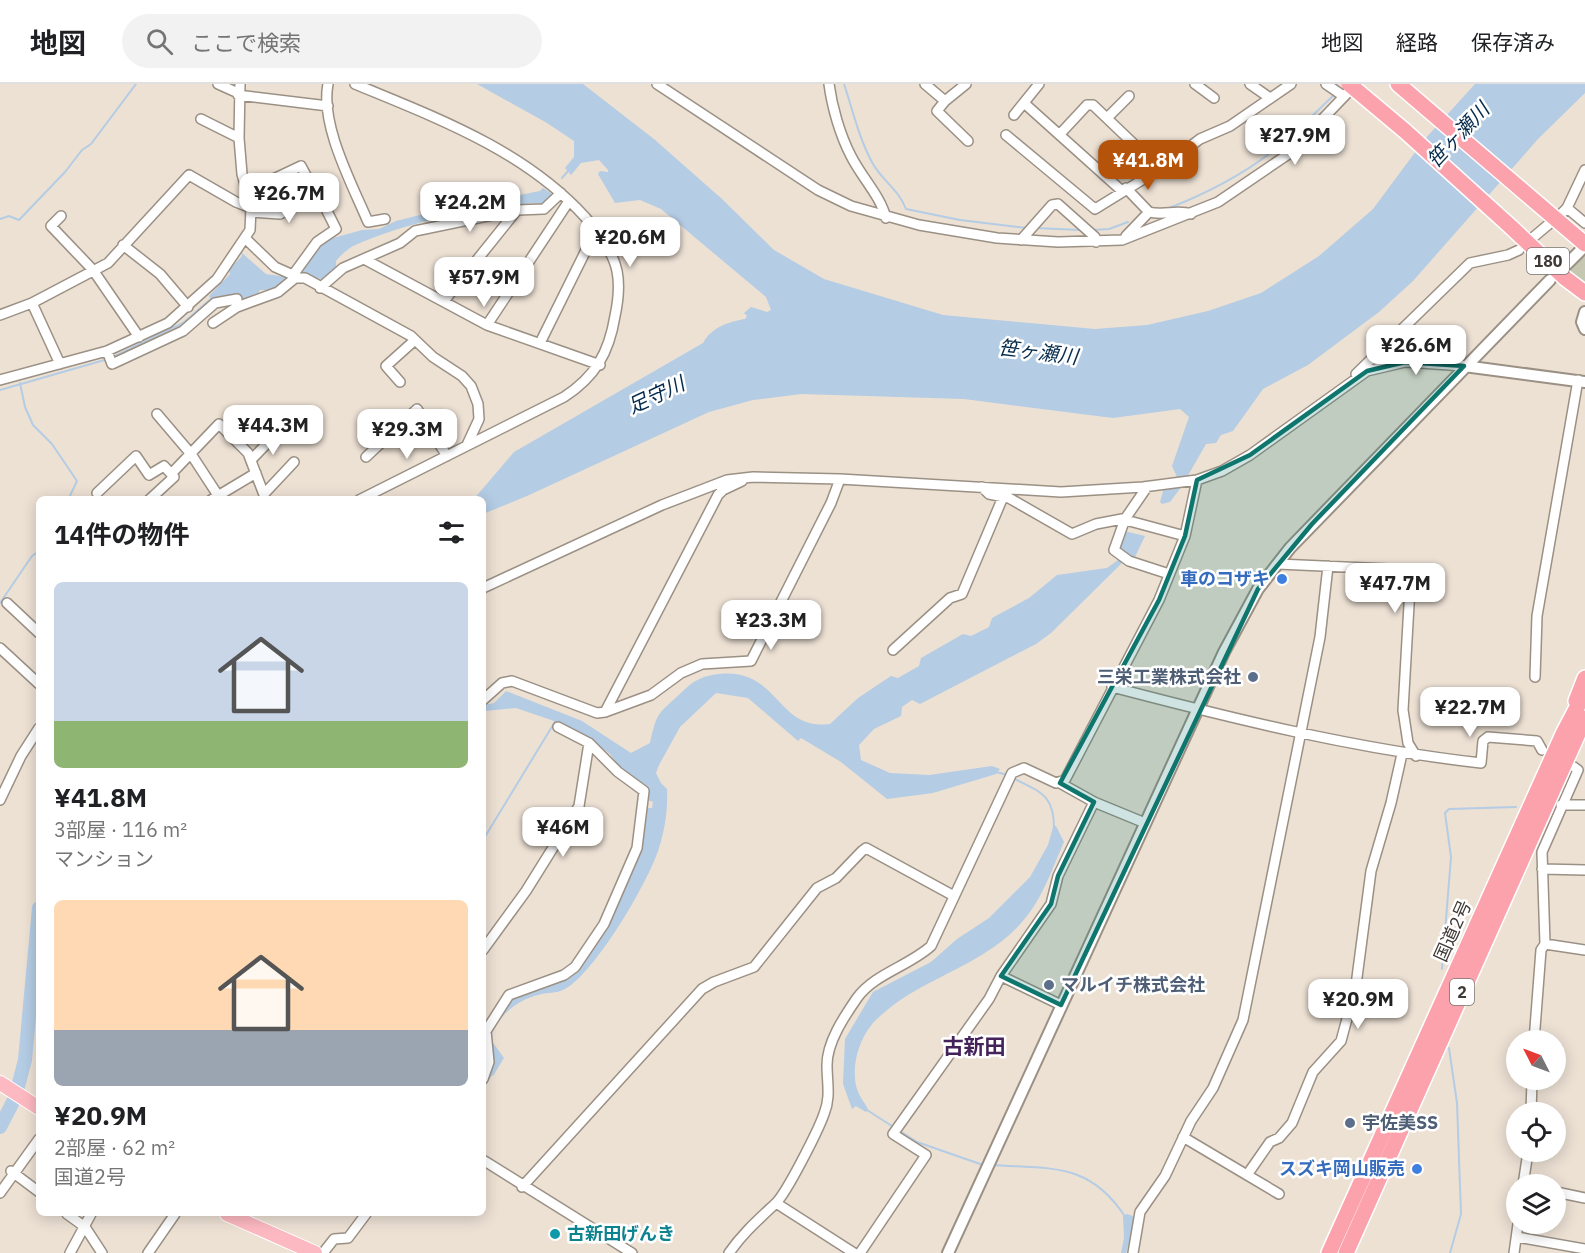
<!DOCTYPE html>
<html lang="ja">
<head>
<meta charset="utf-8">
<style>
  :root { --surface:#fff; --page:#f2f2f2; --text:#202124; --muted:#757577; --line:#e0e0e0; --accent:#b45309 }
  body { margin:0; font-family:"IBM Plex Sans","Noto Sans JP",sans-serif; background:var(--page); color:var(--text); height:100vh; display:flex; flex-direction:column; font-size:22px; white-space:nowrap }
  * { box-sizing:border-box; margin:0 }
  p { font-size:20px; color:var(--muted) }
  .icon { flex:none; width:33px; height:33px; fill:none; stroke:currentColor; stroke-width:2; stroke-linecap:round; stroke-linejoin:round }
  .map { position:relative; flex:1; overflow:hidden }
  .details { position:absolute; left:36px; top:412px; width:450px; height:720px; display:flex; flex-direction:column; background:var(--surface); border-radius:9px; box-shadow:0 3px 15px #0003 }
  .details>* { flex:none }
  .needle { width:39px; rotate:312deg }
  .tools { position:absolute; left:1506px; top:946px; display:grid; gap:12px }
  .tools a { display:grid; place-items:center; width:60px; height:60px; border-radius:50%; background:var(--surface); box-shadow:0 3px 15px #0003; font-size:30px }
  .price { position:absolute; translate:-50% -51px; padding:0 14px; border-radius:12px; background:#fff; color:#222; font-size:20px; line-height:39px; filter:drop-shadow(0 2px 3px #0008) }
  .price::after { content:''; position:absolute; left:50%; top:36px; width:18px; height:14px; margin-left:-9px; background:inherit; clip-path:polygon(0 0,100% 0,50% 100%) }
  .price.current { background:var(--accent); color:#fff }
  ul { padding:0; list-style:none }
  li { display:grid; align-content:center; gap:12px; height:318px; padding:0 18px }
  li span { display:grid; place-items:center; height:186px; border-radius:9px; color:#555 }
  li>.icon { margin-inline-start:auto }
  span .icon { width:108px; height:108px; fill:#fffc; stroke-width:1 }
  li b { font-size:26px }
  h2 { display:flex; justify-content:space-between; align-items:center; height:72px; padding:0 18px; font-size:26px }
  header { display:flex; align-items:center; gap:36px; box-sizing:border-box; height:84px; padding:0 30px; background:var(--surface); border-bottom:2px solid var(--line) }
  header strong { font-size:28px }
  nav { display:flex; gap:33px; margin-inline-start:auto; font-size:21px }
  .search { width:420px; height:54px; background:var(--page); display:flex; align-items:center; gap:15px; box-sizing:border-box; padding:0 21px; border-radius:33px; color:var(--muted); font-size:22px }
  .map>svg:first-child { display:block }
  .green { fill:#c5c7b1 }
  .water { fill:#b4cce4 }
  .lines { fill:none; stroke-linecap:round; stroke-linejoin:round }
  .stream { stroke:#b4cce4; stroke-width:2 }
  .river { stroke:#b4cce4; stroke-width:14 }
  .minor-casing { stroke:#9b9084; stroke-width:12 }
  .tertiary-casing { stroke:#9b9084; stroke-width:14 }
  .primary-casing { stroke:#fff; stroke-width:16 }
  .trunk-casing { stroke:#fff; stroke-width:18 }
  .minor { stroke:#fff; stroke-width:9 }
  .tertiary { stroke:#fff; stroke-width:10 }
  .primary { stroke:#fdb9c1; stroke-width:14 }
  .trunk { stroke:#fca2ac; stroke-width:15 }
  .trunk-bridge-casing { stroke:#fff; stroke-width:18; stroke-linecap:butt }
  .trunk-bridge { stroke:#fca2ac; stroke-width:15 }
  .marked { fill:#0f766e; fill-opacity:0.2; stroke:#0f766e; stroke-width:4.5; stroke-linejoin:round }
  .shop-dot { fill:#3f7fe0; stroke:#fff; stroke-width:2 }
  .service-dot { fill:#5c6f8a; stroke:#fff; stroke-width:2 }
  .culture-dot { fill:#0f9aa8; stroke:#fff; stroke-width:2 }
  .labels { text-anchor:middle; stroke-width:5; stroke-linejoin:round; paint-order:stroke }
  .shield { fill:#fff; stroke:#797572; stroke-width:1.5 }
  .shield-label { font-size:16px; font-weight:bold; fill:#3f3a35 }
  .shop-label { font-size:18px; font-weight:bold; fill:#366cbe; stroke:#fff; text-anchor:end }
  .service-label { font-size:18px; font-weight:bold; fill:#4e5e75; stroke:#fff; text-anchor:start }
  .street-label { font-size:18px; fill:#3f3a35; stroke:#fff }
  .culture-label { font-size:18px; font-weight:bold; fill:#0d838f; stroke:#fff; text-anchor:start }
  .water-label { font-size:20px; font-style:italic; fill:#052c4d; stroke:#fff }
  .quarter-label { font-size:21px; font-weight:bold; fill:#44235b; stroke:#fff }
</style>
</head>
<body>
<header>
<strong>地図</strong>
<div class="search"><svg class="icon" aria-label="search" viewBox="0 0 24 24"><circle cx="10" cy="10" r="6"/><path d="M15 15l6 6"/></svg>ここで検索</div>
<nav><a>地図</a><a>経路</a><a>保存済み</a></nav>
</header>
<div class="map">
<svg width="1585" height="1169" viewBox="0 0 1585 1169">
  <rect width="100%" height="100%" fill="#ede1d4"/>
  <path class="green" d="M1585 172V199L1576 192 1568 191 1575 177Z"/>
  <path class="water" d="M477 0H583L654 55 722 115 774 166 824 195 943 231 1095 245 1147 241 1208 227 1261 209 1319 172 1373 125 1425 55 1475 0H1585V9L1538 55 1413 197 1379 228 1308 281 1263 305 1233 347 1221 351 1216 359 1206 360 1182 402 1170 418 1162 420 1160 418 1164 404 1177 393 1172 382 1189 333 1180 325 1113 334 964 315 801 310 753 316 709 328 527 412 483 430V416H473L514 368 703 259C712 243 728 238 745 235L747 232 744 229 751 223 767 228 771 226 766 213 661 125 640 116 615 119 598 90 600 87 608 88V86L599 76 581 79 571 91 565 84 574 73V57L547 39Z
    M543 104 552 110V114L542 120 532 119 450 135C437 130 363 156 350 164 344 168 340 172 336 177V185L323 196 304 190 274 206H260L257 211 243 216 236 212 213 218 209 212 230 190 229 186 242 172 241 168 266 190 286 193 299 188 314 166 326 156 362 146 379 145 396 137 436 127 540 107Z
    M1124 447 1145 452 1134 475 1118 465Z
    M1118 476 1123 478 1051 549 1036 560 920 620 912 616 902 623 901 632 874 645 859 661 861 676 890 689 929 691 992 682 1000 685 996 690 933 709 887 715 841 678 801 654 798 657 748 614 716 609 680 643 659 681 656 689 661 699 667 705C668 725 665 745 659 764 649 797 595 889 565 905 556 910 547 908 538 911 517 916 494 934 491 956L504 974 493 992 489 990 494 970 487 951 513 911 581 883 642 760 647 724H652L653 718 648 716 647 702 622 687 610 670 590 655 560 639 516 624 485 627 484 621 494 619 506 607 582 637 631 669 650 659C657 626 659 630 683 607 694 596 703 592 719 590 780 584 776 647 830 640L858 614 891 592 898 594 919 582 921 574 963 550 971 552 989 543 992 534 1029 514 1057 491 1107 484Z
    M1056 742 1064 758C1052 785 1042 816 1022 838 983 883 919 894 878 934 860 950 850 982 857 1005 859 1012 865 1019 868 1025L866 1028 856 1022 852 1025 843 1000 845 955 873 908 931 878 957 855 989 834 1030 793 1048 761 1053 743Z
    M1127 1130 1136 1133 1135 1137 1126 1169H1121L1124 1154 1123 1132Z"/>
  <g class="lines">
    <path class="stream" d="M844 0C853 27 859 55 873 80 882 96 899 106 906 125L960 136 1027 144
      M562 94 568 87
      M1169 124C1213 107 1258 82 1292 51 1307 38 1321 23 1336 9
      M0 135 9 132 19 136 65 88 82 66 91 60 136 0
      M1035 144 1081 146
      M1092 146 1109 145 1128 138
      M113 273 183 239 213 213
      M20 299 25 323 33 341 52 360 77 397 68 416
      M0 306 108 275
      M0 519 32 472 39 467
      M996 688 1008 691
      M1013 694C1040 708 1054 710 1054 744
      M483 756 556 636
      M1442 885 1451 773 1445 729 1449 725 1516 723
      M1449 964 1457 1019 1461 1130 1450 1169
      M483 1004 493 988
      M867 1026 895 1044
      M900 1047 917 1058 983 1081
      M992 1081C1052 1085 1090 1078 1126 1134"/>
    <path class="river" d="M0 1043 15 1014 25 976 39 824"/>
    <g class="minor-casing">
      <path id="minor" d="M218 0 238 9
        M328 0C320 41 352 100 368 138L385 135
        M355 0C437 34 524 66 585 133 598 148 613 167 617 187 620 202 618 218 615 232 609 269 595 293 564 313L359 416
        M657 0 818 106 851 122 919 141 997 154 1058 158 1122 156 1218 118 1290 69 1356 0
        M829 0C832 23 840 51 851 72 862 94 880 111 886 134
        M925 0 945 17 966 0
        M1195 0 1214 14
        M1250 0 1270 14
        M1326 0 1342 11
        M238 11 328 22
        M945 17 937 27 968 57
        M1024 19 1122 107
        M1014 31 1039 0
        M1107 34 1129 12
        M201 35 239 54
        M1060 50 1087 21H1093L1160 85
        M1006 51 1095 125 1160 85 1200 55 1230 42 1291 0
        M1126 104 1149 128
        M246 108 301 82 316 110
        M1567 124 1585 139
        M251 128 280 130 318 109 336 145 317 158 293 191
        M1561 130 1567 124 1585 86
        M61 132 51 142 93 186 139 253
        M1126 152 1149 128C1164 132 1177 125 1191 130
        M246 155 275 183 293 191 295 194
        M1021 156 1052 121 1058 120 1095 153 1096 158
        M1530 156 1549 140
        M123 161 160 190 188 223
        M364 175 487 241 600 281
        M320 204 343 184 400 159 415 147 517 126 544 125 561 109
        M444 217 517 126
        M32 219 60 280
        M0 231 32 219 108 179 189 91 236 118 251 124
        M213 239 237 223 278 208 295 194H305L411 252 433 273 462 292 471 302 478 320 479 335 467 361
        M487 241 569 117
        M540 259 596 146
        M107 267 112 280 183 247 215 219 237 215
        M1356 290 1470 179 1508 171 1519 166
        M0 296 107 267 168 239 217 195 250 146 251 124 242 90 239 54 240 0
        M400 298 386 282 415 256
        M157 330 191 370 221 416
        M366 373 417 325 447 372
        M251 376 276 350
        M171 390 219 340 248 369 266 416
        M982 403 989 410 1009 414 1072 450 1096 440 1122 435 1185 452
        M1147 403 1125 435 1114 466 1129 477 1169 490
        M97 409 136 372 149 391 164 382 174 393 149 416
        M264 410 294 378
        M211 416 256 389
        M1278 480 1411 486 1403 626 1408 659 1416 672
        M483 504 662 421 727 396 753 393 840 395 1061 408 1143 403 1197 396 1222 387 1250 371 1367 287 1405 278 1464 282
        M7 519 39 549
        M0 564 39 600
        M893 566 950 514 962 510 1003 413
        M1535 593 1537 532 1578 296
        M1112 603C1234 635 1356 665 1481 679L1483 657 1488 653 1537 657 1542 666
        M483 616 502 599 512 597 597 629 605 628 651 611 681 589 702 580 751 577 831 419 840 395
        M605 628 718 411 723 406 742 397
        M1060 699 1094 718 1145 739
        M0 716 21 672 39 644
        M1561 721H1585
        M1542 785 1585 786
        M1545 860 1585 866
        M483 866 526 807 579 722 589 659
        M1001 892 1061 921
        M1534 957 1541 866 1545 860 1542 768 1578 686 1574 683
        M483 995 489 978 486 947 509 911 564 891 575 883 604 840 637 764 644 707 618 688 589 659 558 643
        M1531 1029 1532 996
        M1183 1053 1247 1091 1270 1058 1279 1054 1292 1039 1313 988 1341 957 1356 901 1371 787 1391 719 1402 670
        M483 1076 632 1169
        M11 1087 39 1108
        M1247 1091 1279 1110
        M1523 1101 1528 1068
        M522 1103 702 905 714 898 754 883 817 804 836 794 862 767 866 764 954 812
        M1556 1108 1585 1114
        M0 1109 39 1055
        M776 1119 854 1169
        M67 1130 85 1143 102 1169
        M1517 1153 1585 1165
        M70 1169 91 1130
        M148 1169 175 1130
        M323 1169 334 1155 348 1154 366 1130
        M729 1169C743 1149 758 1136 776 1119 787 1108 818 1047 824 1030 831 1013 827 999 827 981 827 958 844 933 857 914 874 890 909 882 931 862L1012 689 1024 684 1056 699 1065 696 1159 516 1185 452 1197 396
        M860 1169 926 1071 893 1050 989 915 1001 892 1051 820 1058 792 1094 718
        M1133 1169 1140 1128 1165 1092 1191 1037 1213 1004 1243 936 1320 553 1328 482
        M1514 1169 1518 1140"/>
    </g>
    <g class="tertiary-casing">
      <path id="tertiary" d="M1562 185 1581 166
        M1585 228 1582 238 1585 245
        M1464 282 1585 298
        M948 1169 1224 568 1258 505 1290 464 1550 196"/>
    </g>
    <g class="primary-casing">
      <path id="primary" d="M0 999 39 1024
        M227 1130 315 1169"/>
    </g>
    <g class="trunk-casing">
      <path id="trunk" d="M1398 0 1585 160
        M1511 143 1565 194 1585 209
        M1576 617 1585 594
        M1329 1169 1563 650 1585 608
        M1346 1169 1585 634"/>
    </g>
    <use href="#minor" class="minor"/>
    <use href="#tertiary" class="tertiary"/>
    <use href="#primary" class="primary"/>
    <use href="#trunk" class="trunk"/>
    <g class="trunk-bridge-casing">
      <path id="trunk-bridge" d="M1349 0 1405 47 1511 143"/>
    </g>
    <use href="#trunk-bridge" class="trunk-bridge"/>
  </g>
  <path class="marked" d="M1405 278 1464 282 1312 440 1258 505 1061 921 1001 892 1051 820 1058 792 1094 718 1060 699 1159 516 1185 452 1197 396 1250 371 1367 287Z"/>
  <g class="shop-dot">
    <circle cx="1282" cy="495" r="6"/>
    <circle cx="1417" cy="1085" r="6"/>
  </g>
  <g class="service-dot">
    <circle cx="1253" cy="593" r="6"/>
    <circle cx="1049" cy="901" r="6"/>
    <circle cx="1350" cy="1039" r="6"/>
  </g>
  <circle class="culture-dot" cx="555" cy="1150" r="6"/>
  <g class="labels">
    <g class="shield">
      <rect x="1527" y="164" width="42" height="26" rx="4.5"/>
      <rect x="1450" y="895" width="24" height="26" rx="4.5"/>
    </g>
    <g class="shield-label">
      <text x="1548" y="183">180</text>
      <text x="1462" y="914">2</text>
    </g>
    <g class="shop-label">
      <text x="1270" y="501">車のコザキ</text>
      <text x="1405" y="1091">スズキ岡山販売</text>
    </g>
    <g class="service-label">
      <text x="1241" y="599" text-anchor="end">三栄工業株式会社</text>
      <text x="1061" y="907">マルイチ株式会社</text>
      <text x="1362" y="1045">宇佐美SS</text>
    </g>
    <g class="street-label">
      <text transform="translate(1453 847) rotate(-66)" y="6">国道2号</text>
    </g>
    <g class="culture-label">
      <text x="567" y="1156">古新田げんき</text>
    </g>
    <g class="water-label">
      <text transform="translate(1458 51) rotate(-47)" y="7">笹ヶ瀬川</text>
      <text transform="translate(1038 268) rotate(7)" y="7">笹ヶ瀬川</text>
      <text transform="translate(656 311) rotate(-25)" y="7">足守川</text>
    </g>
    <g class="quarter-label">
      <text x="974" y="970">古新田</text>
    </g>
  </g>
</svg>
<div class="tools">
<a><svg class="needle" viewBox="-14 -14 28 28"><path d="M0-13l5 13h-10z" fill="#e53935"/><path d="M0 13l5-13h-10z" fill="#757577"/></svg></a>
<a><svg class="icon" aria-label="locate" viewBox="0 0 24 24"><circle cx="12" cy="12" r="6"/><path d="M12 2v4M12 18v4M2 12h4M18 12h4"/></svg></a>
<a><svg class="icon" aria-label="layers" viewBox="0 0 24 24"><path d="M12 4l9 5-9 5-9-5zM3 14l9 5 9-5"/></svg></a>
</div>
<b class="price" style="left:1295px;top:82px">¥27.9M</b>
<b class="price current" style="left:1148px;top:107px">¥41.8M</b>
<b class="price" style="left:289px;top:140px">¥26.7M</b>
<b class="price" style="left:470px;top:149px">¥24.2M</b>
<b class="price" style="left:630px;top:184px">¥20.6M</b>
<b class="price" style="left:484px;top:224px">¥57.9M</b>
<b class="price" style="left:1416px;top:292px">¥26.6M</b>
<b class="price" style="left:273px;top:372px">¥44.3M</b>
<b class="price" style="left:407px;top:376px">¥29.3M</b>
<b class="price" style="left:1395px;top:530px">¥47.7M</b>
<b class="price" style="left:771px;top:567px">¥23.3M</b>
<b class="price" style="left:1470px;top:654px">¥22.7M</b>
<b class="price" style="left:563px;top:774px">¥46M</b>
<b class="price" style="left:1358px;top:946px">¥20.9M</b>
<section class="details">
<h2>14件の物件<svg class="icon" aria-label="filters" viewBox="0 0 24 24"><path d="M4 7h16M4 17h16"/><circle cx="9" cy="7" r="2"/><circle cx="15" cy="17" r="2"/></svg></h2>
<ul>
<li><span style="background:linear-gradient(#c9d6e8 75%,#8fb573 0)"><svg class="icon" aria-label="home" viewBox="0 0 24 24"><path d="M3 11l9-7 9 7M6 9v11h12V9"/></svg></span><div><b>¥41.8M</b><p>3部屋 · 116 m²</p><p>マンション</p></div></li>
<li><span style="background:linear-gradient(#ffd9b3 70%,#9aa5b1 0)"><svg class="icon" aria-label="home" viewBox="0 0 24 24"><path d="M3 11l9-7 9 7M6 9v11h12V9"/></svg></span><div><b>¥20.9M</b><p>2部屋 · 62 m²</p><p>国道2号</p></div></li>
</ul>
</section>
</div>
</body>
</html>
